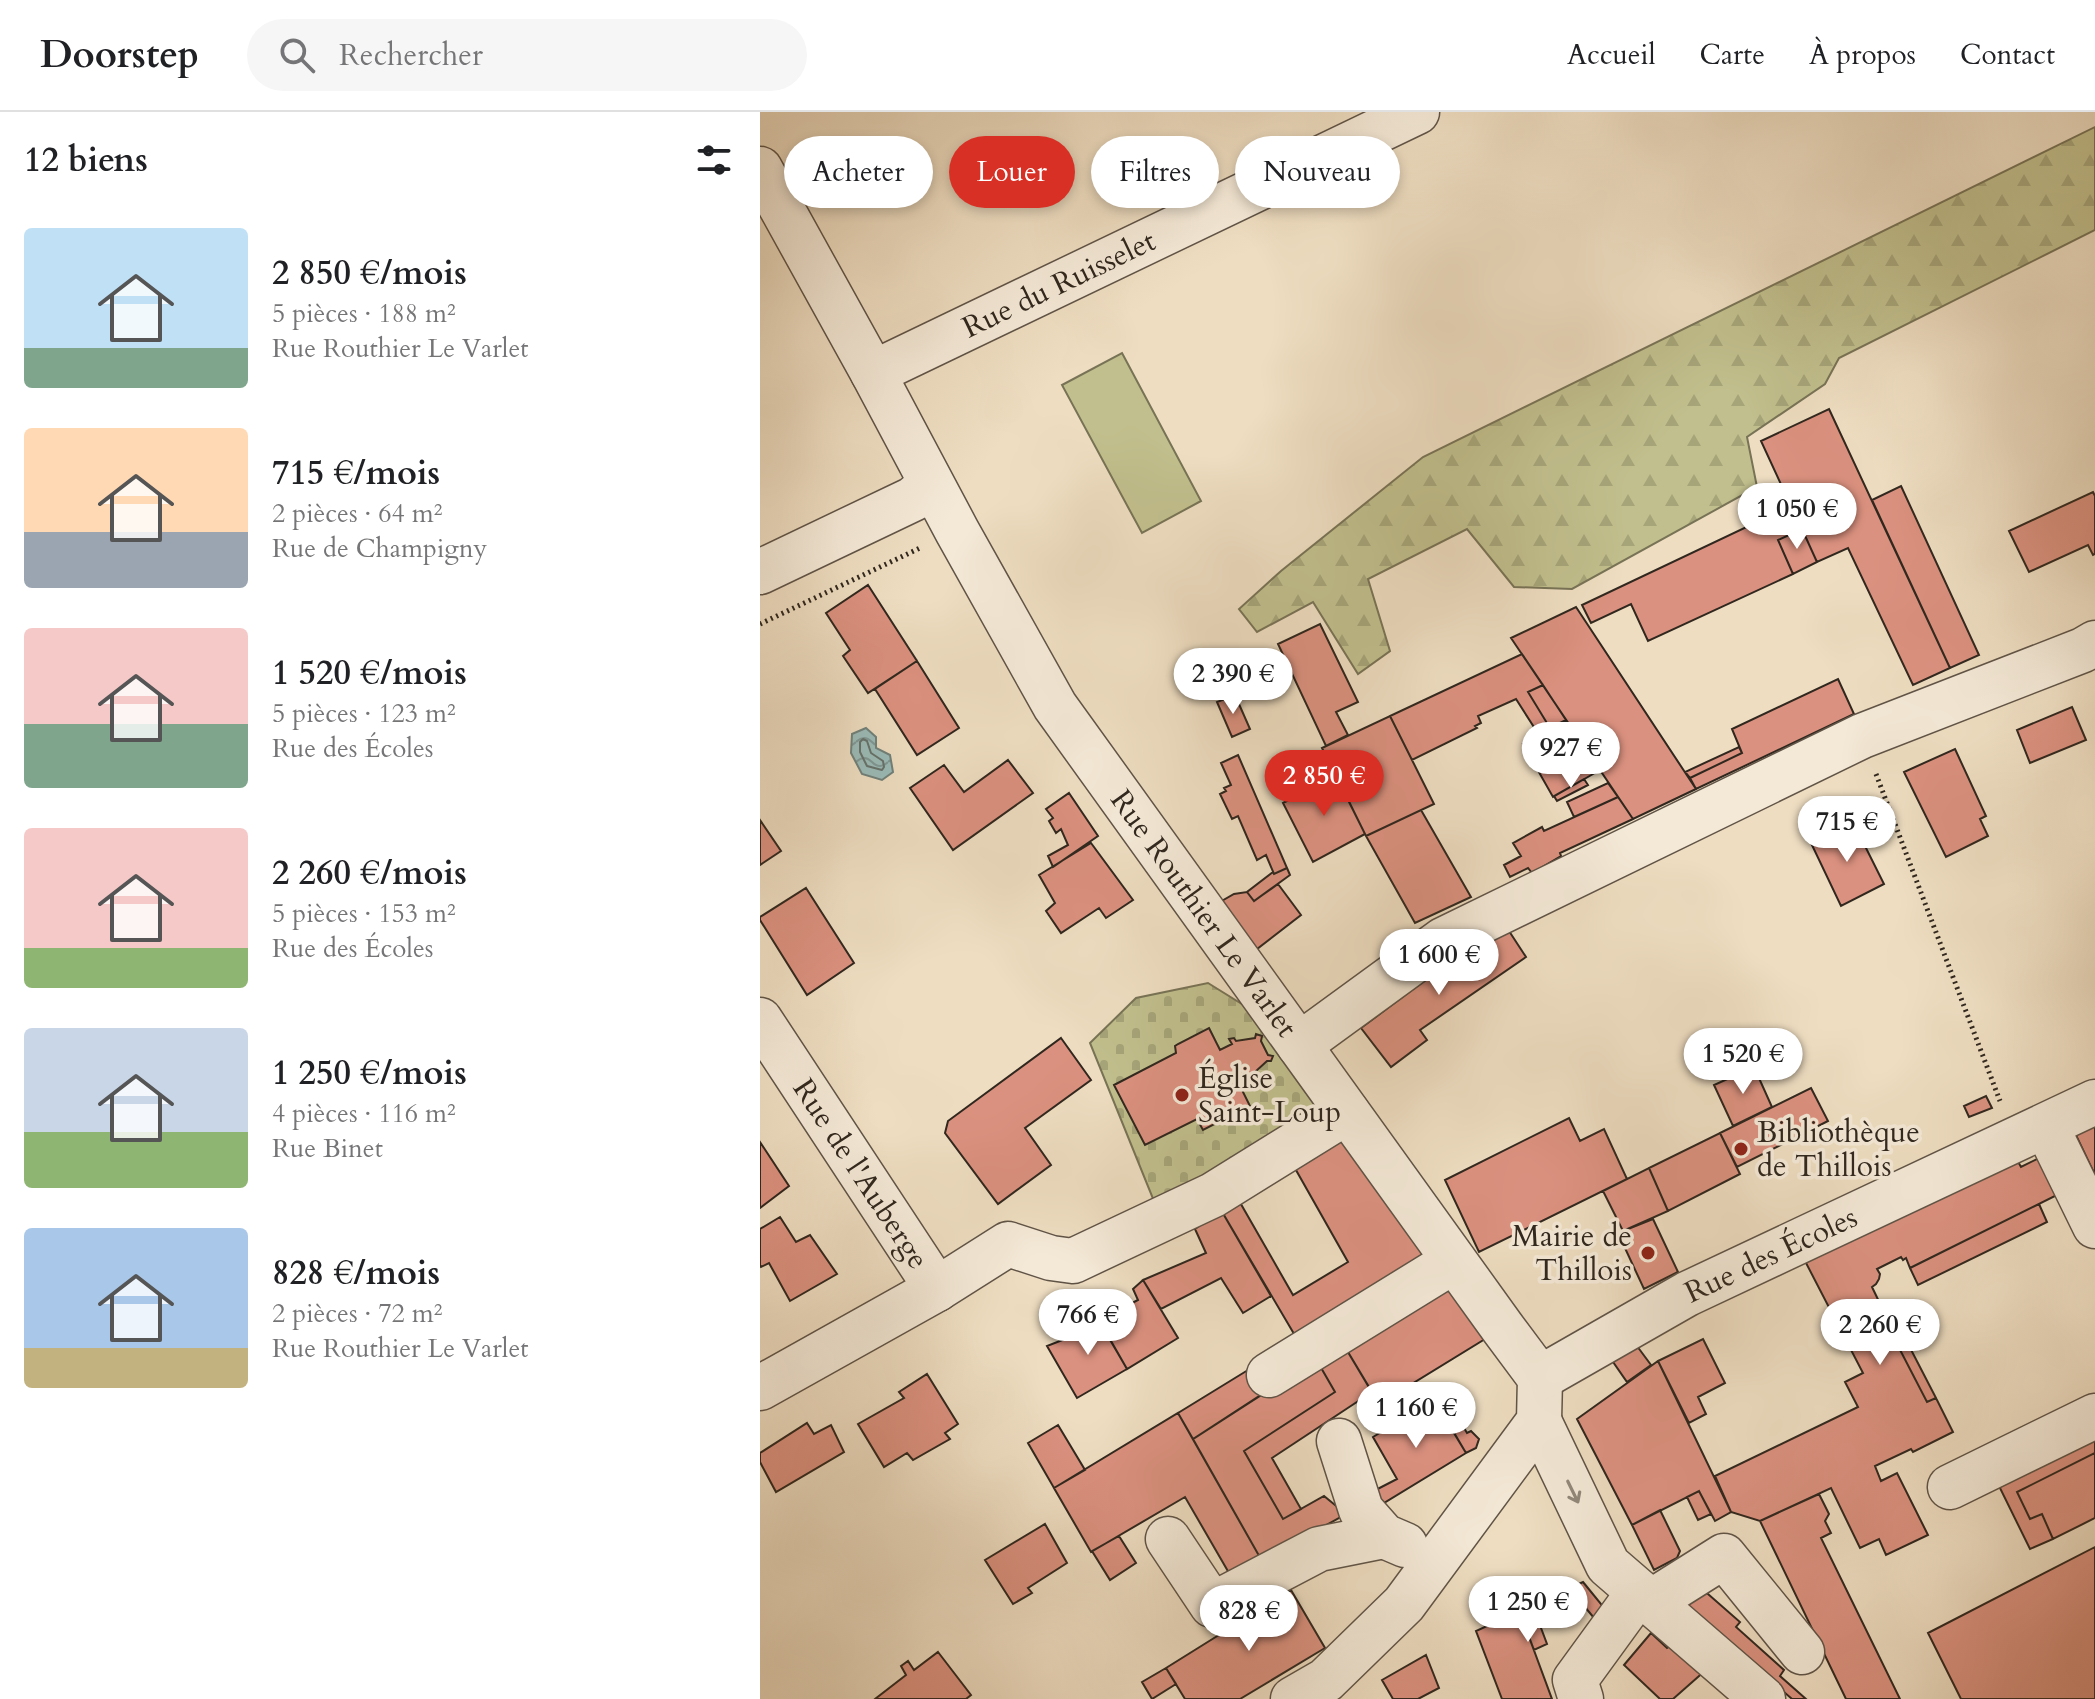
<!DOCTYPE html>
<html lang="fr">
<head>
<meta charset="utf-8">
<style>
  :root { --surface:#fff; --page:#f6f6f6; --text:#202124; --muted:#757577; --line:#e0e0e0; --accent:#d93025 }
  body { margin:0; font-family:Cardo,serif; background:var(--page); color:var(--text); height:100vh; display:flex; flex-direction:column; font-size:30px; white-space:nowrap }
  * { box-sizing:border-box; margin:0 }
  p { font-size:26px; color:var(--muted) }
  .icon { flex:none; width:44px; height:44px; fill:none; stroke:currentColor; stroke-width:2; stroke-linecap:round; stroke-linejoin:round }
  .map { position:relative; flex:1; overflow:hidden }
  .details { display:flex; flex-direction:column; background:var(--surface); width:760px }
  .details>* { flex:none }
  .top-card { position:absolute; left:24px; top:24px; width:760px; height:72px; display:flex; gap:16px }
  .price { position:absolute; translate:-50% -68px; padding:0 18px; border-radius:28px; background:#fff; color:#222; font-size:26px; line-height:52px; filter:drop-shadow(0 2px 4px #0008) }
  .price::after { content:''; position:absolute; left:50%; top:48px; width:24px; height:18px; margin-left:-12px; background:inherit; clip-path:polygon(0 0,100% 0,50% 100%) }
  .price.active { background:var(--accent); color:#fff }
  ul { padding:0; list-style:none }
  li { display:flex; align-items:center; gap:24px; height:200px; padding:0 24px }
  li span { display:grid; place-items:center; flex:none; width:224px; height:160px; border-radius:8px; color:#555 }
  li>.icon { margin-inline-start:auto }
  span .icon { width:96px; height:96px; fill:#fffc; stroke-width:1 }
  li b { font-size:34px }
  h2 { display:flex; justify-content:space-between; align-items:center; height:96px; padding:0 24px; font-size:34px }
  .pill { padding:0 28px; border-radius:36px; background:var(--surface); box-shadow:0 4px 12px #0003; font-size:28px; line-height:72px }
  .pill.active { background:var(--accent); color:#fff }
  header { display:flex; align-items:center; gap:48px; box-sizing:border-box; height:112px; padding:0 40px; background:var(--surface); border-bottom:2px solid var(--line) }
  header strong { font-size:38px }
  nav { display:flex; gap:44px; margin-inline-start:auto; font-size:28px }
  .search { width:560px; height:72px; background:var(--page); display:flex; align-items:center; gap:20px; box-sizing:border-box; padding:0 28px; border-radius:44px; color:var(--muted); font-size:30px }
  main { display:flex; flex:1; min-height:0 }
  .map>svg:first-child { display:block }
  .grass { fill:#c1bf8d; stroke:#787356; stroke-width:2 }
  .forest { fill:url(#forest-firs); stroke:#787356; stroke-width:2 }
  .cemetery { fill:url(#cemetery-stones); stroke:#787356; stroke-width:2 }
  .water { fill:url(#water-waves); stroke:#70807a; stroke-width:2 }
  .lines { fill:none; stroke-linecap:round; stroke-linejoin:round }
  .shore { stroke:#65716b; stroke-width:2 }
  .building { fill:#db917f; stroke:#30271e; stroke-width:2 }
  .minor-casing { stroke:#605447; stroke-width:47 }
  .path { stroke:#30271e; stroke-width:5; stroke-dasharray:2 4; stroke-linecap:butt }
  .minor { stroke:#f4e9d7; stroke-width:44 }
  .oneway { stroke:#92887a }
  .poi-dot { fill:#8f2418; stroke:#f4e9d7; stroke-width:3 }
  .labels { text-anchor:middle; stroke-width:7; stroke-linejoin:round; paint-order:stroke }
  .street-label { font-size:30px; fill:#30271e; stroke:#f4e9d7 }
  .poi-label { font-size:30px; fill:#30271e; stroke:#f4e9d7; text-anchor:start }
</style>
</head>
<body>
<header>
<strong>Doorstep</strong>
<div class="search"><svg class="icon" aria-label="search" viewBox="0 0 24 24"><circle cx="10" cy="10" r="6"/><path d="M15 15l6 6"/></svg>Rechercher</div>
<nav><a>Accueil</a><a>Carte</a><a>À propos</a><a>Contact</a></nav>
</header>
<main>
<section class="details">
<h2>12 biens<svg class="icon" aria-label="filters" viewBox="0 0 24 24"><path d="M4 7h16M4 17h16"/><circle cx="9" cy="7" r="2"/><circle cx="15" cy="17" r="2"/></svg></h2>
<ul>
<li><span style="background:linear-gradient(#bfe0f5 75%,#7fa58c 0)"><svg class="icon" aria-label="home" viewBox="0 0 24 24"><path d="M3 11l9-7 9 7M6 9v11h12V9"/></svg></span><div><b>2 850 €/mois</b><p>5 pièces · 188 m²</p><p>Rue Routhier Le Varlet</p></div></li>
<li><span style="background:linear-gradient(#ffd9b3 65%,#9aa5b1 0)"><svg class="icon" aria-label="home" viewBox="0 0 24 24"><path d="M3 11l9-7 9 7M6 9v11h12V9"/></svg></span><div><b>715 €/mois</b><p>2 pièces · 64 m²</p><p>Rue de Champigny</p></div></li>
<li><span style="background:linear-gradient(#f6c9c9 60%,#7fa58c 0)"><svg class="icon" aria-label="home" viewBox="0 0 24 24"><path d="M3 11l9-7 9 7M6 9v11h12V9"/></svg></span><div><b>1 520 €/mois</b><p>5 pièces · 123 m²</p><p>Rue des Écoles</p></div></li>
<li><span style="background:linear-gradient(#f6c9c9 75%,#8fb573 0)"><svg class="icon" aria-label="home" viewBox="0 0 24 24"><path d="M3 11l9-7 9 7M6 9v11h12V9"/></svg></span><div><b>2 260 €/mois</b><p>5 pièces · 153 m²</p><p>Rue des Écoles</p></div></li>
<li><span style="background:linear-gradient(#c9d6e8 65%,#8fb573 0)"><svg class="icon" aria-label="home" viewBox="0 0 24 24"><path d="M3 11l9-7 9 7M6 9v11h12V9"/></svg></span><div><b>1 250 €/mois</b><p>4 pièces · 116 m²</p><p>Rue Binet</p></div></li>
<li><span style="background:linear-gradient(#a9c7e8 75%,#c2b280 0)"><svg class="icon" aria-label="home" viewBox="0 0 24 24"><path d="M3 11l9-7 9 7M6 9v11h12V9"/></svg></span><div><b>828 €/mois</b><p>2 pièces · 72 m²</p><p>Rue Routhier Le Varlet</p></div></li>
</ul>
</section>
<div class="map">
<svg width="1335" height="1587" viewBox="0 0 1335 1587">
  <defs>
    <pattern id="forest-firs" width="22" height="20" patternUnits="userSpaceOnUse" patternTransform="scale(2)"><rect width="22" height="20" fill="#c1bf8d"/><path d="M5 1l3.5 6h-7zM16 11l3.5 6h-7z" fill="#a6a479"/></pattern>
    <pattern id="cemetery-stones" width="16" height="16" patternUnits="userSpaceOnUse" patternTransform="scale(2)"><rect width="16" height="16" fill="#c1bf8d"/><path d="M2 7V4a2 2 0 0 1 4 0v3zM10 15v-3a2 2 0 0 1 4 0v3z" fill="#a6a479"/></pattern>
    <pattern id="water-waves" width="16" height="10" patternUnits="userSpaceOnUse" patternTransform="scale(2)"><rect width="16" height="10" fill="#9abbb8"/><path d="M0 5q4-4 8 0t8 0" fill="none" stroke="#7e9895"/></pattern>
  </defs>
  <rect width="100%" height="100%" fill="#eeddc1"/>
  <filter id="stains"><feTurbulence type="fractalNoise" baseFrequency=".0025" numOctaves="4"/><feColorMatrix values="0 0 0 0 .2 0 0 0 0 .09 0 0 0 0 .02 0 0 0 .5 -.17"/></filter>
  <radialGradient id="worn" r=".72"><stop offset=".6" stop-color="#630" stop-opacity="0"/><stop offset="1" stop-color="#630" stop-opacity=".3"/></radialGradient>
  <path class="grass" d="M362 241 441 389 382 421 302 273Z"/>
  <path class="forest" d="M1335 15V118L1079 246 1065 272 987 325 997 375 812 477 754 475 707 417 608 467 630 539 598 562 553 490 497 520 479 497 521 459 663 345Z"/>
  <path class="cemetery" d="M448 871 493 899 565 1005 400 1104 330 931 376 886Z"/>
  <path class="water" d="M106 616 116 625V636L130 643 133 660 122 668 102 662 91 641 92 622Z"/>
  <g class="lines">
    <path class="shore" d="M103 627 107 629 111 641 123 649 124 655 122 658 107 654 100 640V630Z"/>
  </g>
  <path class="building" d="M1069 297 1190 556 1153 573 1088 436 1057 450 1042 417 1018 428 1033 462 888 529 871 492 831 511 822 493 1031 394 1001 329Z
    M1141 374 1219 543 1190 556 1112 388Z
    M1333 380 1335 384V442L1333 443 1328 433 1269 460 1249 419Z
    M1042 417 1057 450 1033 462 1018 428Z
    M108 473 157 549 108 581 83 544 90 538 66 501Z
    M816 495 936 677 873 707 751 526Z
    M560 512 598 590 576 600 588 623 566 634 518 532Z
    M762 542 783 573 768 580 790 616 806 608 840 658 793 685 763 632 779 623 756 587 718 604 721 611 715 614 717 616 652 648 630 604Z
    M157 549 199 616 157 643 115 577Z
    M1078 567 1094 602 936 677 930 666 982 641 972 617Z
    M783 573 806 608 790 616 768 580Z
    M475 583 490 617 472 625 457 590Z
    M1312 595 1326 628 1270 651 1257 618Z
    M630 604 674 692 606 724 562 636Z
    M979 635 982 641 930 666 925 660Z
    M1195 637 1226 704 1220 707 1228 724 1186 745 1144 660Z
    M478 643 527 756 514 762 506 743 497 748 478 704 472 707 460 682 466 679 464 676 471 673 461 651Z
    M248 648 273 681 193 738 150 676 184 653 204 680Z
    M576 663 605 722 553 750 523 691Z
    M824 667 828 673 797 689 794 684Z
    M848 671 858 685 814 705 807 690Z
    M309 681 338 724 293 755 288 744 308 733 301 717 296 721 289 709 293 706 286 697Z
    M858 685 873 707 800 741 801 744 772 761 768 756 750 765 744 753 761 744 753 731 782 715 784 719Z
    M661 698 711 785 655 811 606 724Z
    M0 708 21 739 0 753Z
    M1093 710 1124 772 1081 794 1051 731Z
    M331 731 373 788 346 806 339 796 301 821 286 799 295 791 279 763Z
    M527 756 530 763 494 789 487 780 513 760 514 762Z
    M518 772 541 803 497 837 460 790 474 782 487 780 494 789Z
    M46 776 94 851 47 883 0 808V805Z
    M749 819 766 845 660 918 667 928 631 955 601 916 676 860Z
    M449 916 460 938 472 932 469 927 474 926 476 929 495 926 496 922 502 924 501 929 508 943 513 944 511 949H507L495 960 497 965 493 968 491 963 478 970 490 994 443 1018 437 1007 385 1033 354 973 416 941 415 934 418 932Z
    M301 926 331 968 265 1016 291 1053 238 1092 185 1021 188 1009Z
    M994 955 1012 995 973 1014 954 973Z
    M1051 976 1068 1009 977 1055 960 1021Z
    M1226 984 1232 996 1209 1005 1204 994Z
    M809 1006 820 1029 844 1017 867 1067 719 1140 685 1068Z
    M1335 1010V1063L1314 1019Z
    M960 1021 980 1062 908 1099 889 1056Z
    M569 1026 585 1028 666 1145 540 1232 461 1098 478 1087 533 1183 588 1150 532 1051Z
    M0 1030 29 1074 0 1096Z
    M1285 1043 1303 1080 1150 1156 1146 1146 1143 1148 1141 1145 1117 1157 1120 1162 1119 1167 1116 1172 1112 1175 1125 1202 1122 1203 1167 1290 1176 1286 1193 1320 1153 1340 1151 1337 1115 1354 1121 1369 1137 1361 1168 1423 1126 1443 1119 1427 1100 1436 1071 1376 1000 1409 971 1400 955 1364 1098 1295 1085 1270 1103 1261 1045 1149 1256 1046 1261 1055Z
    M889 1056 908 1099 863 1119 843 1079Z
    M1279 1092 1287 1110 1158 1173 1150 1156Z
    M461 1098 511 1184 483 1201 461 1166 401 1197 383 1168 446 1141 435 1117Z
    M20 1105 36 1130 50 1123 77 1162 30 1189 9 1151 1 1155 0 1153V1117Z
    M893 1107 918 1160 884 1177 858 1121Z
    M682 1167 725 1227 619 1292 582 1230Z
    M383 1168 418 1226 367 1257 339 1208 378 1188 373 1177Z
    M1131 1199 1176 1286 1167 1290 1122 1203Z
    M335 1202 367 1257 317 1286 287 1234 323 1220 317 1210Z
    M943 1227 965 1271 938 1285 946 1302 929 1311 898 1249Z
    M582 1230 612 1280 512 1346 541 1397 523 1407 484 1339 575 1280 556 1247Z
    M874 1230 891 1253 867 1270 851 1247Z
    M556 1247 575 1280 484 1339 523 1407 564 1384 586 1402 502 1449 433 1327Z
    M898 1249 971 1400 955 1409 939 1379 872 1413 817 1307Z
    M488 1258 503 1282 433 1327 418 1301Z
    M167 1262 198 1312 185 1321 190 1327 153 1348 147 1341 124 1355 98 1312 144 1286 139 1280Z
    M686 1285 707 1321 711 1319 719 1327 716 1336 706 1341 676 1290Z
    M674 1288 706 1341 614 1397 606 1383 637 1367 613 1325Z
    M418 1301 502 1449 469 1461 425 1385 331 1440 294 1376Z
    M47 1311 54 1322 71 1313 84 1340 16 1380 0 1350V1341Z
    M298 1313 325 1358 294 1376 268 1331Z
    M1335 1326V1341L1257 1380 1270 1407 1282 1402 1293 1427 1270 1437 1239 1374Z
    M1335 1341V1406L1293 1427 1282 1402 1270 1407 1257 1380Z
    M939 1379 951 1402 938 1408 927 1385Z
    M1059 1382 1069 1402 1065 1409 1071 1421 1061 1426 1140 1587H1086L1000 1409Z
    M900 1398 920 1439 917 1446 894 1458 872 1413Z
    M285 1412 307 1451 268 1476 272 1481 253 1492 225 1448Z
    M359 1424 376 1451 350 1468 332 1439Z
    M1335 1435V1587H1201L1168 1521Z
    M823 1470 850 1503 839 1512 820 1489 765 1514 792 1587H742L716 1519Z
    M940 1475 980 1510 976 1515 1024 1558 1020 1564 1046 1587H1032L923 1492Z
    M531 1478 565 1536 480 1587H425L406 1556Z
    M778 1508 787 1532 774 1538 765 1514Z
    M891 1521 907 1536 914 1531 947 1557 913 1587H900L864 1553Z
    M178 1540 211 1583 206 1587H115L146 1563 141 1554 148 1549 154 1558Z
    M666 1543 679 1576 658 1587H633L622 1568Z
    M406 1556 416 1572 392 1587 382 1570Z"/>
  <g class="lines">
    <g class="minor-casing">
      <g id="minor">
        <path id="s1" d="M0 57 113 261 197 419 295 594 742 1215 780 1266 779 1309 644 1492 566 1568 533 1587"/>
        <path id="s2" d="M113 261 657 0"/>
        <path d="M0 460 153 387 171 372"/>
        <path id="s3" d="M0 908 177 1177"/>
        <path d="M539 933 683 828 1102 624 1323 538 1335 531"/>
        <path d="M1286 1014 1335 1114"/>
        <path d="M509 1263 694 1149"/>
        <path id="s4" d="M780 1266 927 1182 1335 990"/>
        <path d="M0 1276 177 1177 248 1132 291 1146 313 1149 453 1083 587 1000"/>
        <path d="M779 1309 848 1453 1003 1587"/>
        <path d="M579 1329 601 1398 624 1424 645 1433"/>
        <path d="M1190 1375 1335 1304"/>
        <path d="M408 1427 452 1493 559 1437 624 1424"/>
        <path d="M891 1490 964 1444 1042 1540"/>
        <path d="M821 1587 815 1568 879 1480"/>
      </g>
    </g>
    <path class="path" d="M0 512 160 436
      M1116 662 1240 989"/>
    <use href="#minor" class="minor"/>
  </g>
  <defs><path id="oneway-shaft" d="M-6 0H5M1.5-3L5.5 0L1.5 3" fill="none" stroke-width="1.6" stroke-linecap="round" stroke-linejoin="round" transform="scale(2)"/></defs>
  <use class="oneway" href="#oneway-shaft" transform="translate(813 1380) rotate(64)"/>
  <g class="poi-dot">
    <circle cx="422" cy="983" r="8"/>
    <circle cx="981" cy="1037" r="8"/>
    <circle cx="888" cy="1141" r="8"/>
  </g>
  <g class="labels">
    <g class="street-label">
      <text dy="10" stroke="none"><textPath href="#s2" startOffset="206">Rue du Ruisselet</textPath></text>
      <text dy="10" stroke="none"><textPath href="#s1" startOffset="868">Rue Routhier Le Varlet</textPath></text>
      <text dy="10" stroke="none"><textPath href="#s3" startOffset="184">Rue de l'Auberge</textPath></text>
      <text dy="10" stroke="none"><textPath href="#s4" startOffset="262">Rue des Écoles</textPath></text>
    </g>
    <g class="poi-label">
      <text x="438" y="976">Église<tspan x="438" dy="34">Saint-Loup</tspan></text>
      <text x="997" y="1030">Bibliothèque<tspan x="997" dy="34">de Thillois</tspan></text>
      <text x="872" y="1134" text-anchor="end">Mairie de<tspan x="872" dy="34">Thillois</tspan></text>
    </g>
  </g>
  <rect width="100%" height="100%" filter="url(#stains)"/>
  <rect width="100%" height="100%" fill="url(#worn)"/>
</svg>
<b class="price" style="left:1037px;top:439px">1 050 €</b>
<b class="price" style="left:473px;top:604px">2 390 €</b>
<b class="price" style="left:811px;top:678px">927 €</b>
<b class="price active" style="left:564px;top:706px">2 850 €</b>
<b class="price" style="left:1087px;top:752px">715 €</b>
<b class="price" style="left:679px;top:885px">1 600 €</b>
<b class="price" style="left:983px;top:984px">1 520 €</b>
<b class="price" style="left:328px;top:1245px">766 €</b>
<b class="price" style="left:1120px;top:1255px">2 260 €</b>
<b class="price" style="left:656px;top:1338px">1 160 €</b>
<b class="price" style="left:768px;top:1532px">1 250 €</b>
<b class="price" style="left:489px;top:1541px">828 €</b>
<div class="top-card">
<a class="pill">Acheter</a>
<a class="pill active">Louer</a>
<a class="pill">Filtres</a>
<a class="pill">Nouveau</a>
</div>
</div>
</main>
</body>
</html>
